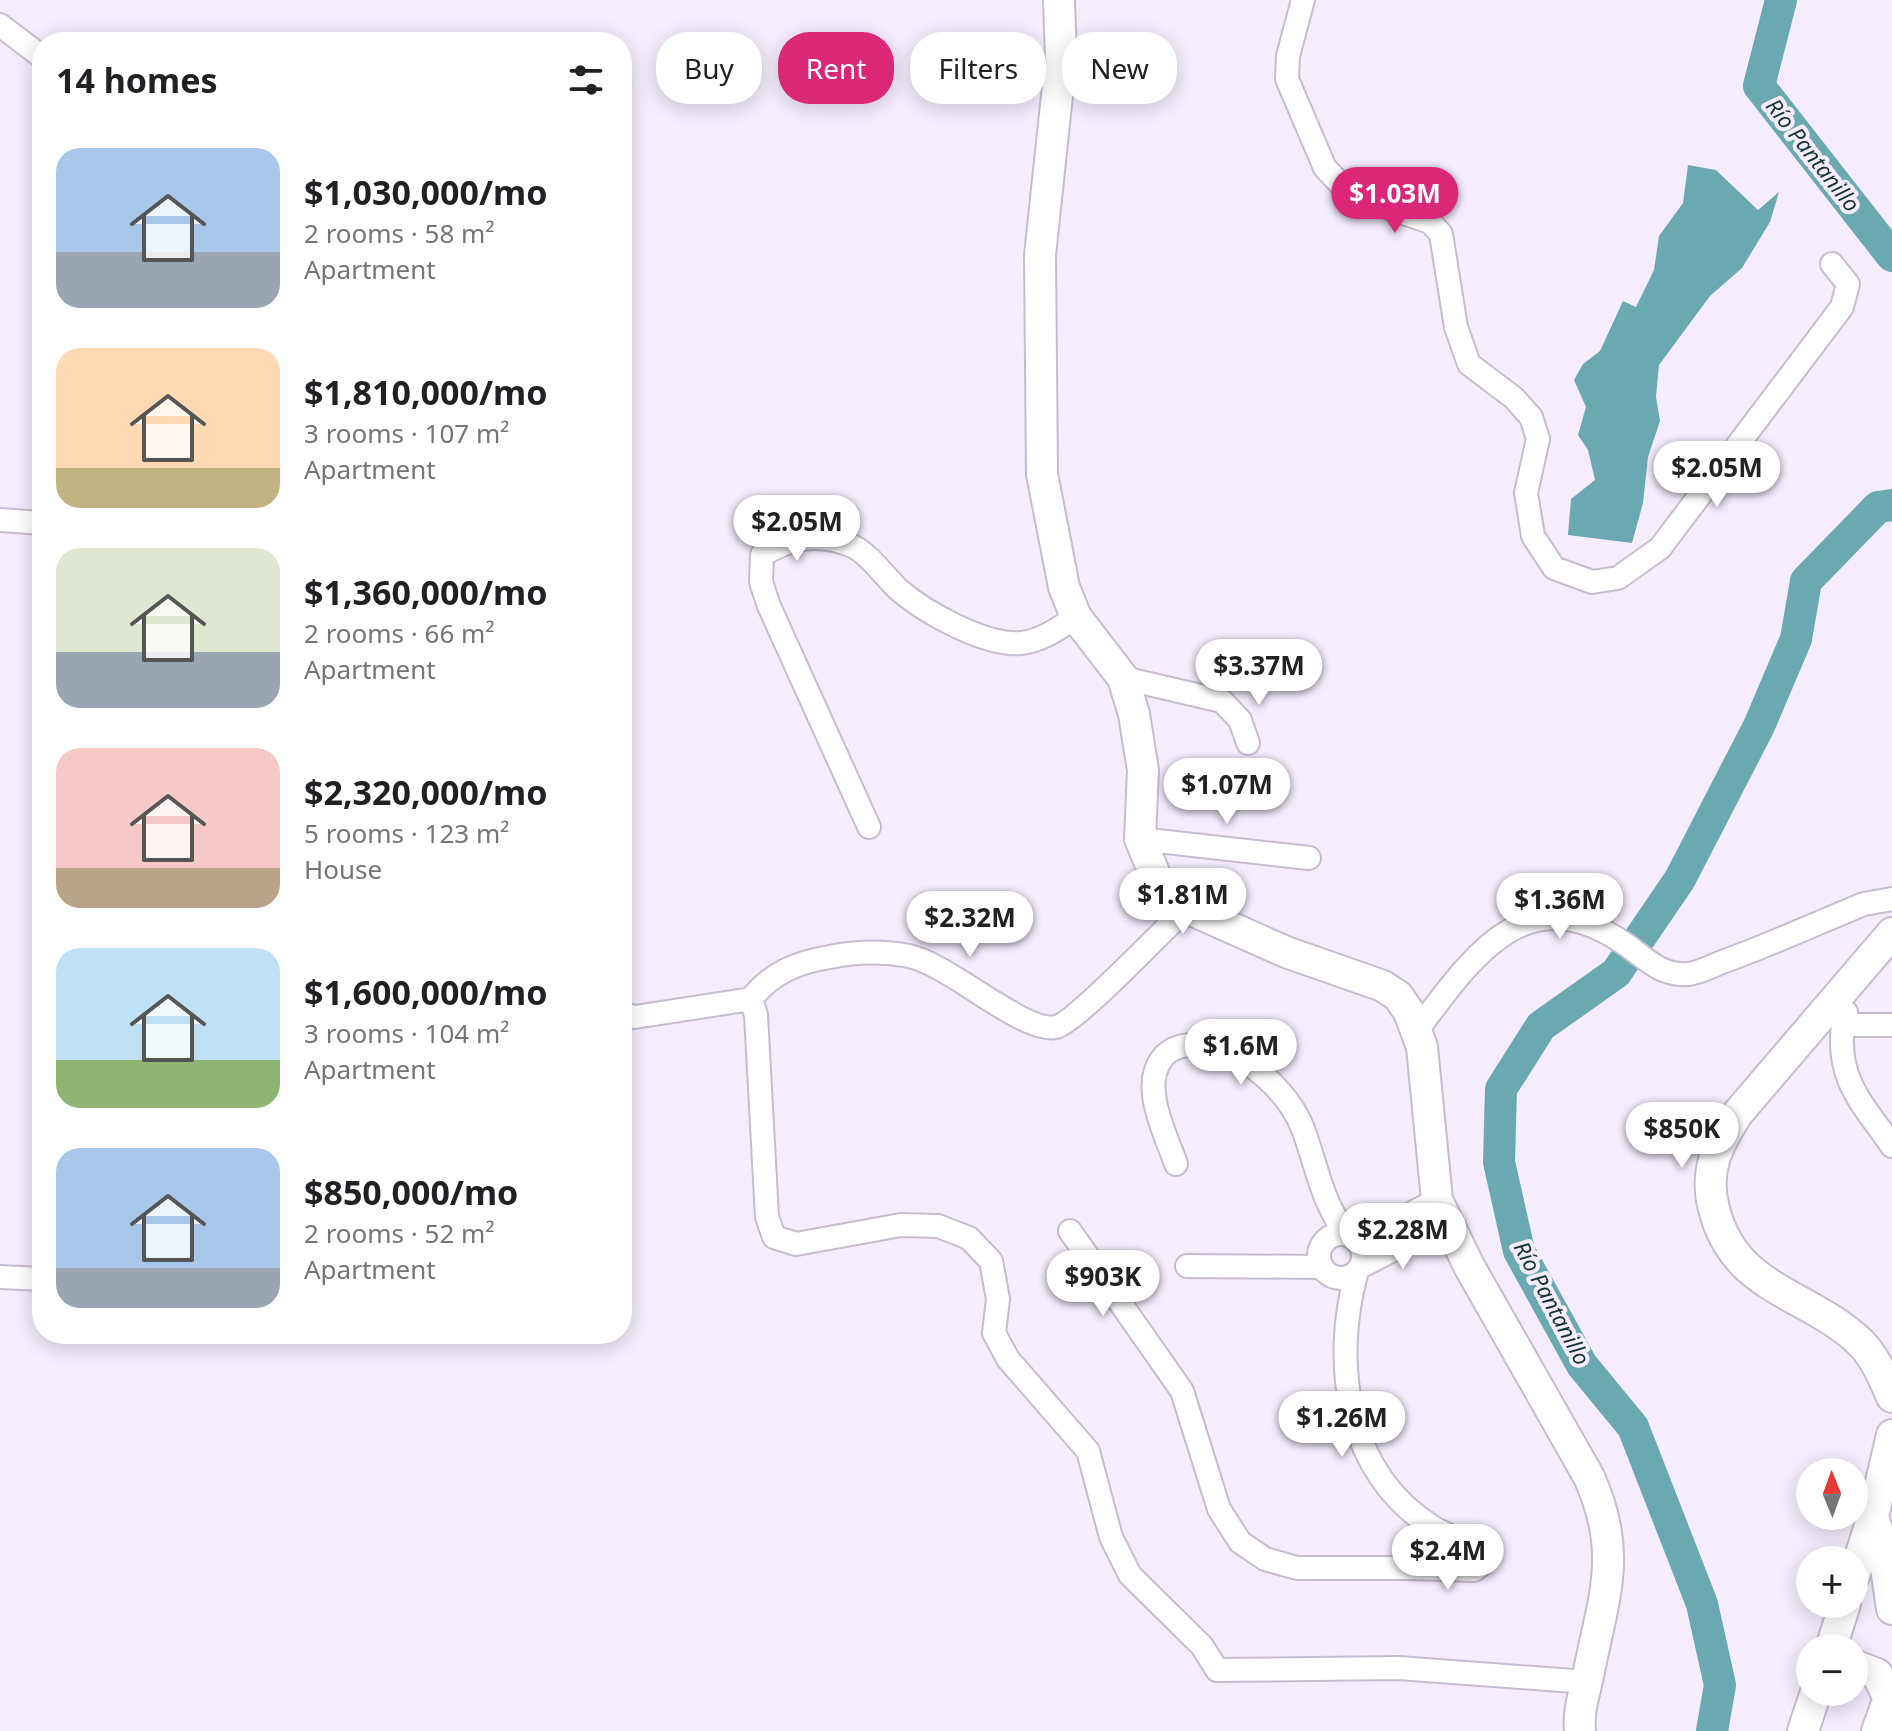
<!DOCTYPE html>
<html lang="en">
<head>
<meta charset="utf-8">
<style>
  :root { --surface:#fff; --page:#f6f6f6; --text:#202124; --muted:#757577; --accent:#db2777 }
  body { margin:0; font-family:"Noto Sans",sans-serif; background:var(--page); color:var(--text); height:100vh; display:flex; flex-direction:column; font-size:30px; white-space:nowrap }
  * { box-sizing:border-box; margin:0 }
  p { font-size:26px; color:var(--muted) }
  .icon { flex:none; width:44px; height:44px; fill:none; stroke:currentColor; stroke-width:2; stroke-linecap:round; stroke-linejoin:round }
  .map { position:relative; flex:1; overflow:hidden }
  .sheet { position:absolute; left:32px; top:32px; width:600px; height:1312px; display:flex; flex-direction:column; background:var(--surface); border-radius:32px; box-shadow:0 4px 20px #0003 }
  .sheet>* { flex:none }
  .guide { position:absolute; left:656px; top:32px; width:760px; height:72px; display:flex; gap:16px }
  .needle { width:52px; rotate:359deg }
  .tools { position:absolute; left:1796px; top:1458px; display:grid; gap:16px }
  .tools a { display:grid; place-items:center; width:72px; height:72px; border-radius:50%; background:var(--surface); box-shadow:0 4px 20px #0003; font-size:40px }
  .price { position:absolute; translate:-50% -68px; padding:0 18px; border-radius:28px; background:#fff; color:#222; font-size:26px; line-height:52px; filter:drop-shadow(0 2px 4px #0008) }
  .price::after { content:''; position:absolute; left:50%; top:48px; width:24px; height:18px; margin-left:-12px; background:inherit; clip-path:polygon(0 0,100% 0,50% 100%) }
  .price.selected { background:var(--accent); color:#fff }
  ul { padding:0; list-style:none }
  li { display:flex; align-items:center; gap:24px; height:200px; padding:0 24px }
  li span { display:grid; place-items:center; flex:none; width:224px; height:160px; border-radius:24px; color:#555 }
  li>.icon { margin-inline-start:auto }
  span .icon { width:96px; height:96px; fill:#fffc; stroke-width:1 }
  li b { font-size:34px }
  h2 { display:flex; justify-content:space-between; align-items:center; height:96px; padding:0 24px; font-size:34px }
  .chip { padding:0 28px; border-radius:32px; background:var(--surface); box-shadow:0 4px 20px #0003; font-size:28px; line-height:72px }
  .chip.selected { background:var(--accent); color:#fff }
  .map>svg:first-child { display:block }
  .water { fill:#6ba9b2 }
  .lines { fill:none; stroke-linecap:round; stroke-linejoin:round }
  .river { stroke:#6ba9b2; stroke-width:32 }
  .street-casing { stroke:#c6bccf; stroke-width:26 }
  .secondary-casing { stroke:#c6bccf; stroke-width:34 }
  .street { stroke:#fff; stroke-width:22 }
  .secondary { stroke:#fff; stroke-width:30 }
  .labels { text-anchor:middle; stroke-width:8; stroke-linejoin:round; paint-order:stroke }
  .water-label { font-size:22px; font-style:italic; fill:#143338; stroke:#f5edfd }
</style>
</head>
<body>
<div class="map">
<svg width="1892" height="1731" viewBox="0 0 1892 1731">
  <rect width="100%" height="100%" fill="#f5edfd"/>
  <path class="water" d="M1688 165 1716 170 1758 210 1779 192 1770 222 1742 268 1710 296 1659 365 1656 397 1660 421 1648 457 1643 503 1632 543 1568 535 1571 499 1595 480 1588 450 1578 435 1586 407 1574 380 1583 364 1600 351 1623 301 1636 307 1654 270 1659 236 1683 203Z"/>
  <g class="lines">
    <path class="river" d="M1781 0 1759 86 1892 256
      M1712 1731 1720 1685 1702 1604 1633 1427 1582 1365 1519 1251 1499 1162 1501 1089 1541 1026 1616 973 1680 879 1759 726 1796 639 1806 581 1878 507 1892 505"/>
    <g class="street-casing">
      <path id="street" d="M1303 0 1288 56 1287 79 1325 168 1351 195 1430 222 1441 234 1456 327 1469 364 1514 398 1531 417 1538 439 1526 493 1533 536 1554 568 1592 582 1618 578 1660 548 1842 307 1848 284 1832 264
        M0 25 42 57
        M0 520 42 523
        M1123 678 1222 701 1240 720 1248 743
        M869 827 769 606 761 582 762 555C791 538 817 532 850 545 868 552 885 577 899 590 926 613 985 646 1021 643 1042 641 1059 628 1076 617
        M1140 839 1309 858
        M751 999C771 973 798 962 830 957 855 952 883 951 909 956 949 964 1024 1034 1056 1027 1075 1023 1165 928 1187 908
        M1846 1012 1843 1025H1892
        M622 1014 635 1017 751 999 756 1015 767 1217 774 1237 796 1244 901 1225 938 1226 969 1238 991 1261 998 1299 994 1333 1008 1359 1088 1451 1111 1537 1130 1575 1202 1646 1217 1670 1399 1668 1587 1682
        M1843 1025C1836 1080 1863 1104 1892 1146
        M1418 1029C1475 953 1528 875 1628 946 1647 960 1662 976 1688 974 1699 973 1712 966 1722 962 1770 945 1817 923 1864 904L1892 899
        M1176 1164C1166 1135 1141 1088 1161 1060 1170 1046 1189 1043 1205 1045 1245 1052 1289 1092 1303 1129 1317 1166 1322 1205 1348 1235
        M1070 1231 1182 1391 1219 1509 1240 1542 1265 1559 1297 1568H1411L1427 1548 1420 1518
        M1319 1256a22 22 0 1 1 44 0a22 22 0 1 1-44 0Z
        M1358 1241 1437 1200
        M1187 1266 1322 1267
        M1360 1267 1447 1222
        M1357 1271C1331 1363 1346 1474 1434 1528 1449 1537 1479 1545 1483 1563L1474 1570 1411 1568
        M0 1277 42 1279"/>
    </g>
    <g class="secondary-casing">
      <path id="secondary" d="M1059 0 1061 58 1040 255 1042 474 1064 587 1076 617 1123 678 1134 714 1143 770 1140 839 1156 877 1187 908 1286 952 1383 986 1398 996 1409 1012 1422 1047 1437 1200 1469 1266 1589 1477C1624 1555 1603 1598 1588 1676 1584 1695 1578 1711 1580 1731
        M1892 933 1738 1113C1717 1145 1704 1171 1714 1209 1735 1292 1809 1292 1862 1344 1876 1359 1884 1379 1892 1397
        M1873 1516 1884 1554 1892 1609
        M1854 1576 1873 1516 1892 1435
        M1831 1648 1845 1604
        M1854 1665 1877 1674 1890 1701
        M1803 1731 1816 1692
        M1877 1731 1892 1690"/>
    </g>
    <use href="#street" class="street"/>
    <use href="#secondary" class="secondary"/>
  </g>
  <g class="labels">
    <g class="water-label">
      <text transform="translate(1813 155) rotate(52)" y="8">Río Pantanillo</text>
      <text transform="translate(1552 1303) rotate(62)" y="8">Río Pantanillo</text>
    </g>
  </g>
</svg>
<div class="tools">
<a><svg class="needle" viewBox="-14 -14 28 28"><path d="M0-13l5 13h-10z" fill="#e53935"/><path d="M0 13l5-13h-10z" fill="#757577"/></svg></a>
<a>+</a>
<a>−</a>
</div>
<b class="price selected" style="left:1395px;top:235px">$1.03M</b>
<b class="price" style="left:1717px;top:509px">$2.05M</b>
<b class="price" style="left:797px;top:563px">$2.05M</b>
<b class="price" style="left:1259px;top:707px">$3.37M</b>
<b class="price" style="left:1227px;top:826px">$1.07M</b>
<b class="price" style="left:1183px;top:936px">$1.81M</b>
<b class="price" style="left:1560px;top:941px">$1.36M</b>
<b class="price" style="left:970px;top:959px">$2.32M</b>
<b class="price" style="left:1241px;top:1087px">$1.6M</b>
<b class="price" style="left:1682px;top:1170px">$850K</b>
<b class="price" style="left:1403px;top:1271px">$2.28M</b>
<b class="price" style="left:1103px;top:1318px">$903K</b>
<b class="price" style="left:1342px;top:1459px">$1.26M</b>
<b class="price" style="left:1448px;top:1592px">$2.4M</b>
<div class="guide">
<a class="chip">Buy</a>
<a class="chip selected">Rent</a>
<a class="chip">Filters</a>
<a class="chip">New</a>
</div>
<section class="sheet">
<h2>14 homes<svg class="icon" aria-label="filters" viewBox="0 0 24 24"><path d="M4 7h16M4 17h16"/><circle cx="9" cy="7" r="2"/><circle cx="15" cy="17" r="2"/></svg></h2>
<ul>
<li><span style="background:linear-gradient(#a9c7e8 65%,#9aa5b1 0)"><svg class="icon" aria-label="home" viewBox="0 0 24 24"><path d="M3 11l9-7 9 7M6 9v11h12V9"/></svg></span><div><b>$1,030,000/mo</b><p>2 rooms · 58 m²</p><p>Apartment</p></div></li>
<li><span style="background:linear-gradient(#ffd9b3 75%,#c2b280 0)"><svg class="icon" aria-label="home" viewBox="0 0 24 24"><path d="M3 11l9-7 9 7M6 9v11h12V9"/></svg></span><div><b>$1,810,000/mo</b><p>3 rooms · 107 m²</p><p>Apartment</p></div></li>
<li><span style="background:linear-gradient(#dfe7d0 65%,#9aa5b1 0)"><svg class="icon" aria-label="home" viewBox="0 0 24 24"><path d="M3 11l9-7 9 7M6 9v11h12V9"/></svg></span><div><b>$1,360,000/mo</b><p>2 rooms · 66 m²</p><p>Apartment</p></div></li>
<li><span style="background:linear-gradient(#f6c9c9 75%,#b9a48a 0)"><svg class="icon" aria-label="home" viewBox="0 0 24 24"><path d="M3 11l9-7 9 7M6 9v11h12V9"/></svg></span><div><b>$2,320,000/mo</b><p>5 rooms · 123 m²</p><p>House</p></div></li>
<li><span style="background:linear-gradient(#bfe0f5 70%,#8fb573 0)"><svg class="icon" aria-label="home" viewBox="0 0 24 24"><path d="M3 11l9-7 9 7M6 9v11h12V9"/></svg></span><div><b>$1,600,000/mo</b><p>3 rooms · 104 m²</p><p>Apartment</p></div></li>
<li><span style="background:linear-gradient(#a9c7e8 75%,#9aa5b1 0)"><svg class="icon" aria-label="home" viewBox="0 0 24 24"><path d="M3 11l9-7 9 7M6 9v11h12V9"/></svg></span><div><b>$850,000/mo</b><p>2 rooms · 52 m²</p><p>Apartment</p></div></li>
</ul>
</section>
</div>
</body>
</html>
